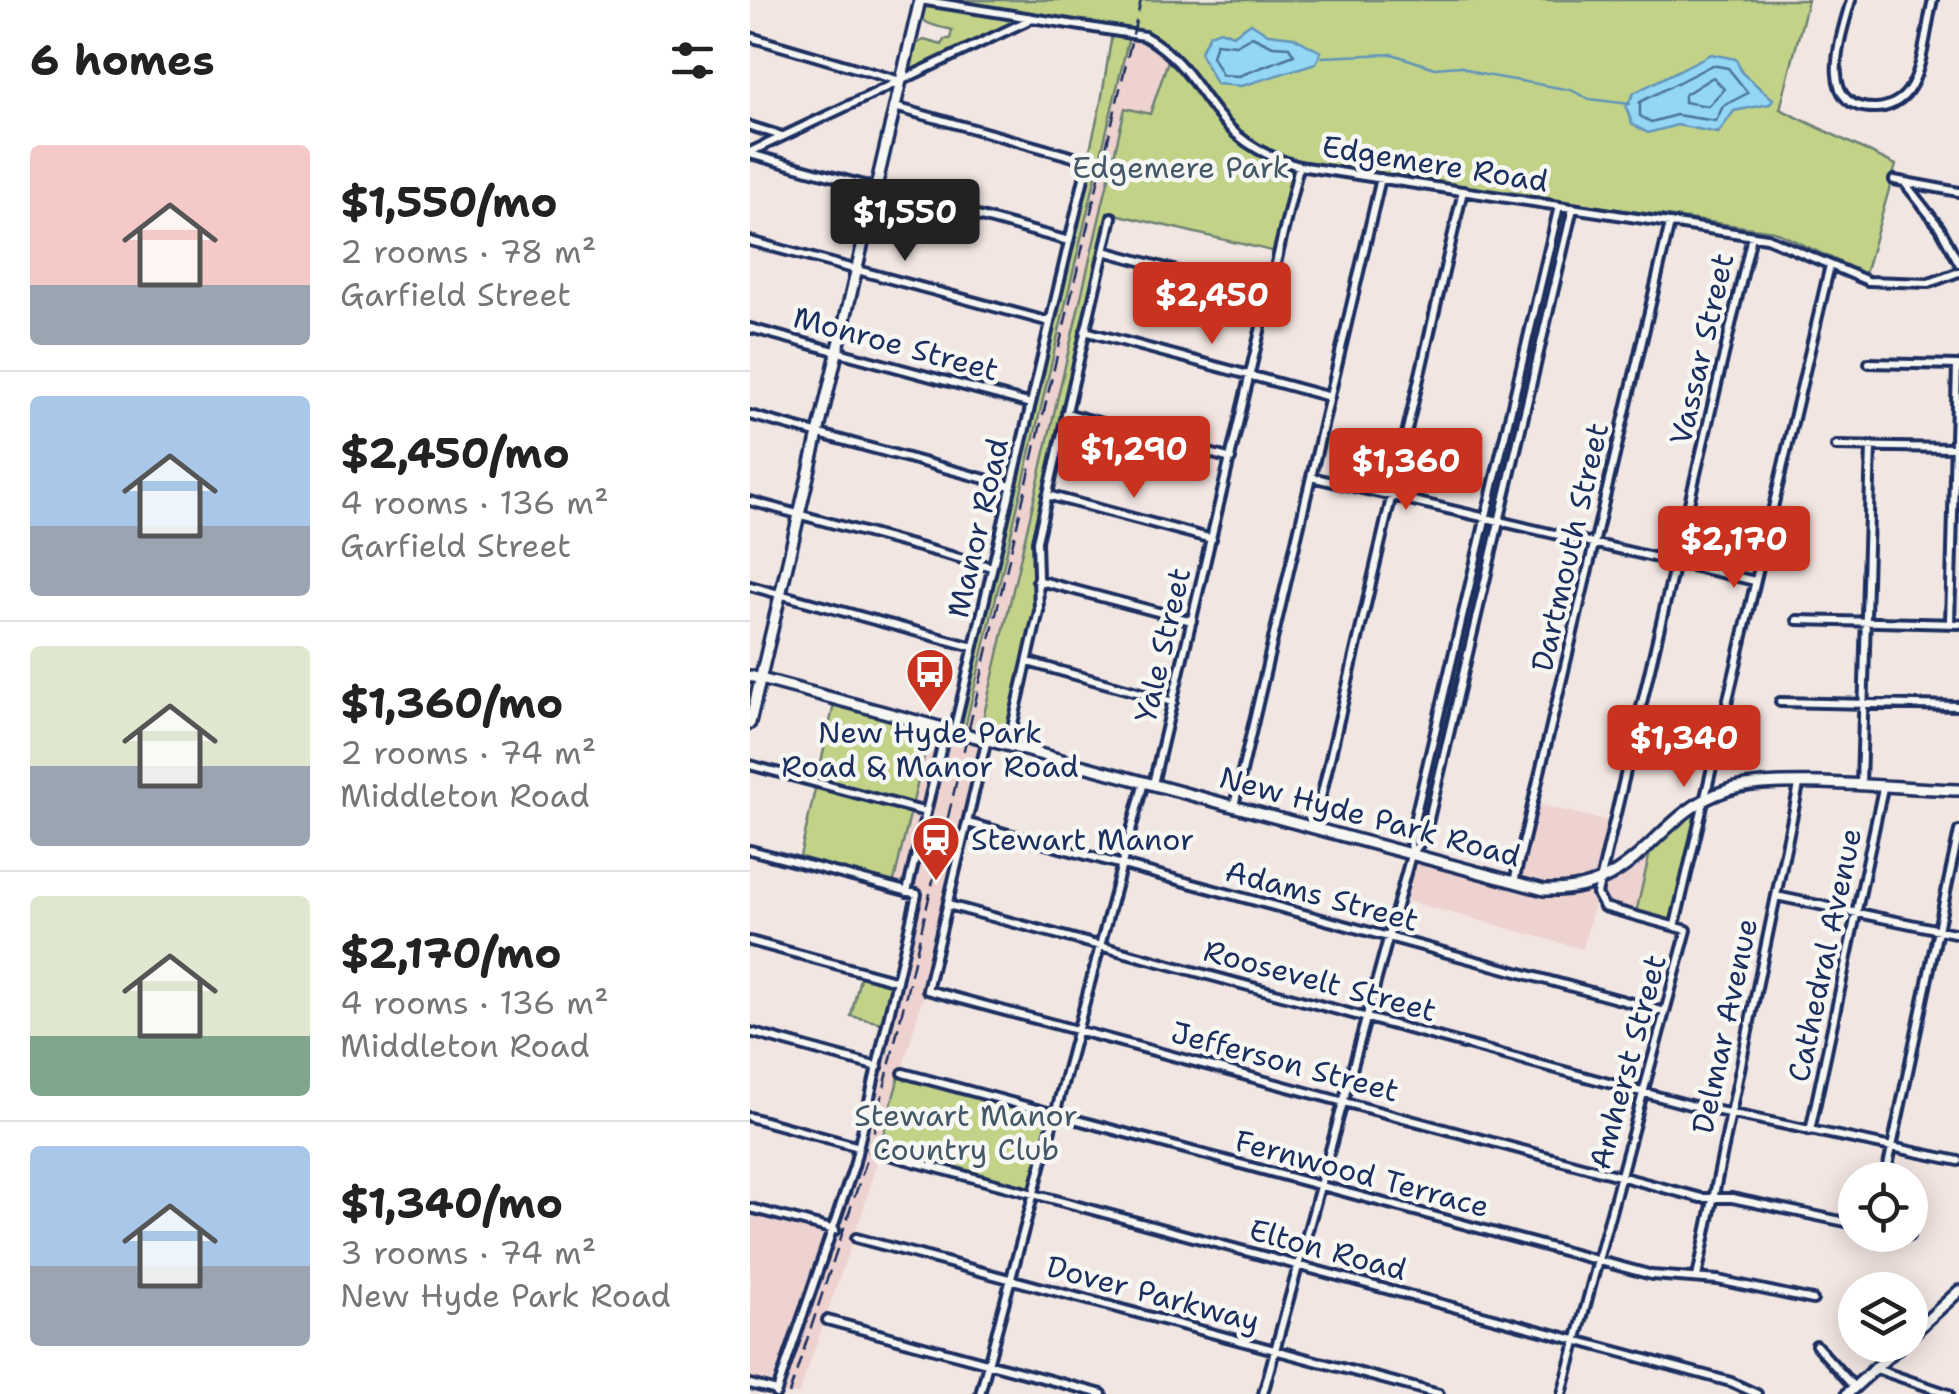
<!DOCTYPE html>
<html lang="en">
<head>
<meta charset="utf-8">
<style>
  :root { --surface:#fff; --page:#f2f2f2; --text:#222; --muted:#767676; --line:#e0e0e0; --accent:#c8321e }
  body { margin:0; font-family:"Shantell Sans",sans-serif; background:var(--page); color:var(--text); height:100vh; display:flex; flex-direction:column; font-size:38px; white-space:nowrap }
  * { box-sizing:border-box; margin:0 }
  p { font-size:32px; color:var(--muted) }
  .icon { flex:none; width:55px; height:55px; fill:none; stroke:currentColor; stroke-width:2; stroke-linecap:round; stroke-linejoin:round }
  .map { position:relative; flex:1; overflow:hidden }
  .drawer { display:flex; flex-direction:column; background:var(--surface); width:750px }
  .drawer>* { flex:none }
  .tools { position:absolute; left:1088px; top:1162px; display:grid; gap:20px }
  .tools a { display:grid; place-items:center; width:90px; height:90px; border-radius:50%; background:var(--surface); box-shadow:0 5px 25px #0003; font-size:50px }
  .price { position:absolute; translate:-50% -85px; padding:0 22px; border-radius:10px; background:var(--accent); color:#fff; font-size:32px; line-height:65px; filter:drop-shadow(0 2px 5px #0008) }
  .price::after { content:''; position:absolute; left:50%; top:60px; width:30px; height:22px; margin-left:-15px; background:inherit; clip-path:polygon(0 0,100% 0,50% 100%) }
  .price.selected { background:#222; color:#fff }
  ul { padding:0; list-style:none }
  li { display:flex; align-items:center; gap:30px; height:250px; padding:0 30px }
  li+li { border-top:2px solid var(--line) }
  li span { display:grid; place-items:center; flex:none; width:280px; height:200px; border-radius:10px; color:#555 }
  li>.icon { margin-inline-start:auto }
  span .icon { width:120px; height:120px; fill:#fffc; stroke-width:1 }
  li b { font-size:42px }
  h2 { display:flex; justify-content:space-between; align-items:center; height:120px; padding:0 30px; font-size:42px }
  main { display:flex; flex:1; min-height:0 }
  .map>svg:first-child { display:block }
  .built { fill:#edd2cf }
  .green { fill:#c2d388; stroke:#6e8173; stroke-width:2.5 }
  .water { fill:#93d7f5; stroke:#6394b9; stroke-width:2.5 }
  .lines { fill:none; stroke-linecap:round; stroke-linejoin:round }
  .shore { stroke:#4b729a; stroke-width:2.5 }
  .stream { stroke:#6394b9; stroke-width:2.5 }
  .street-casing { stroke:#1b2f5e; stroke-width:14 }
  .secondary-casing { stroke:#1b2f5e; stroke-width:16 }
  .street { stroke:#f6f6f2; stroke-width:6 }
  .secondary { stroke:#f6f6f2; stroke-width:9 }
  .rail { stroke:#1b2f5e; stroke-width:2.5; stroke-dasharray:15 8; stroke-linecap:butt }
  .labels { text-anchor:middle; stroke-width:9; stroke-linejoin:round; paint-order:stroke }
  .street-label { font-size:30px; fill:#1b2f5e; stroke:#f6f6f2 }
  .park-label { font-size:30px; fill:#455868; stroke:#f6f6f2 }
  .poi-label { font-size:30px; fill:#1b2f5e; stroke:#f6f6f2 }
</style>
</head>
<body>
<main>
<section class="drawer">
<h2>6 homes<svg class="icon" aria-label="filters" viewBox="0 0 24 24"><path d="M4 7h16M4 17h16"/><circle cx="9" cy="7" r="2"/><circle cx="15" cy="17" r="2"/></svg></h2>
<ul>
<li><span style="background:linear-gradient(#f6c9c9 70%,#9aa5b1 0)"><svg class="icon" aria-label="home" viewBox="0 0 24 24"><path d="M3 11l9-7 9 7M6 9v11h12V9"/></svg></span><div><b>$1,550/mo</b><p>2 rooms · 78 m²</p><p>Garfield Street</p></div></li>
<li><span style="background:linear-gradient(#a9c7e8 65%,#9aa5b1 0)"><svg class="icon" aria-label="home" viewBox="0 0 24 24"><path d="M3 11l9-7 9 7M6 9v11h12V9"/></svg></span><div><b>$2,450/mo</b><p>4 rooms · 136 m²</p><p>Garfield Street</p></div></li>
<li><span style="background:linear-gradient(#dfe7d0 60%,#9aa5b1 0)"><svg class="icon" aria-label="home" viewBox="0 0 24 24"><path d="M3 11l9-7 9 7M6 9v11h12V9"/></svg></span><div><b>$1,360/mo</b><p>2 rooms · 74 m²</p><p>Middleton Road</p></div></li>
<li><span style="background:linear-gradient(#dfe7d0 70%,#7fa58c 0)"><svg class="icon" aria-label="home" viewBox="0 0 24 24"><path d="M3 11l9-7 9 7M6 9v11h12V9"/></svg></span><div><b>$2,170/mo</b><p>4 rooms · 136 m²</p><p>Middleton Road</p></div></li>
<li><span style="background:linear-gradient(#a9c7e8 60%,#9aa5b1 0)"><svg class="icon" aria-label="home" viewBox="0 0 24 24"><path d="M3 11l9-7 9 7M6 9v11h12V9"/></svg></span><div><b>$1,340/mo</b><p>3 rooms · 74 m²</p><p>New Hyde Park Road</p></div></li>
</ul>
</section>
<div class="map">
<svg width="1209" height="1394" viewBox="0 0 1209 1394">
  <rect width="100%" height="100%" fill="#f2e6e2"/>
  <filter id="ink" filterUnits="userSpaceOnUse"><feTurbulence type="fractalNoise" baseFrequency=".01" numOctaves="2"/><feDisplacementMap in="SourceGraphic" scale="20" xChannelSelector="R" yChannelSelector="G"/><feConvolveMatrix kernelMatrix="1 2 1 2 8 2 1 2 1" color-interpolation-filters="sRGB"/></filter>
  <g filter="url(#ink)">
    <path class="built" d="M382 21 407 38 420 55 400 114 375 109 229 735 236 738 175 989 113 1210 75 1319 49 1394H33L101 1192 172 893 143 885 182 723 213 732Z
      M781 803 863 822 850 882 883 865 901 848 886 913 844 904 833 949 650 899 662 855 763 879Z
      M0 1208 85 1230 27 1391 0 1384Z"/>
    <path class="green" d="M180 0H1058L1030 109 1146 165 1115 274 1024 231 547 165 526 252 361 213 285 549 289 608 259 744 229 736 375 108 400 114 420 55 400 33 381 28 214 732 205 730 351 102 363 28 282 18 155 77 162 46 174 40 192 45 194 39H200L202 30C192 27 177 26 169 16L172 2Z
      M813 214 816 219 744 514 741 509Z
      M740 528 743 531 666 844 663 840Z
      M84 704 180 731 143 885 49 861Z
      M950 805 923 923 886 913 901 848Z
      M111 973 150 984 140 1025 101 1016Z
      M149 1076 302 1117 282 1191 129 1150Z"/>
    <path class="water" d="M501 23 518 34 543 37 571 52 566 63 492 86 466 84 450 52 460 34 470 30 483 35Z
      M961 54 986 59 992 73 1023 99 1020 104 984 111 968 133 927 125 898 133 882 124 876 107 884 93Z"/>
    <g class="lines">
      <path class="shore" d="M502 36 523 46 539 47 544 55 489 76 472 75 462 56 466 43 486 45Z
        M962 65 978 68 998 93 973 106 966 121 926 115 901 122 890 116V102Z
        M963 77 974 89 958 106 934 102V95Z"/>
      <path class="stream" d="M572 57 642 54 685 68 710 66 730 74 821 90 839 99 880 104"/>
      <g class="street-casing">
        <path id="street" d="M170 0 394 36C462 73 451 139 549 166L1017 238 1118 281 1179 283 1209 272
          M1101 0C1092 33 1064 109 1125 108 1138 108 1151 101 1158 91 1174 69 1176 26 1183 0
          M0 37 150 81
          M145 107 338 161 204 731
          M0 126 32 136
          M0 152 279 20
          M0 154 319 241
          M1144 180 1209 192
          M1154 182 1190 228 1209 263
          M0 241 300 322
          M354 251 519 296
          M0 328 281 404
          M335 331 580 397
          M1119 363 1208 365
          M316 413 481 459
          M0 415 261 486
          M1086 446 1204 448
          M561 477 1005 581
          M297 495 462 539
          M0 501 242 567
          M287 580 442 621
          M0 586 223 647
          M1047 620 1209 624
          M1200 623 1207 366
          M278 662 423 702
          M1030 702 1209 706
          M237 739 177 990 951 1198H982L1105 1224
          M258 745 289 611 287 541 362 217
          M0 765 176 812
          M403 784 549 166
          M1111 785 1121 446
          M484 806 631 178
          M218 823 915 1012
          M564 827 713 191
          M0 850 167 894 104 1166 26 1394
          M662 854 675 836 823 208
          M764 882 920 223
          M157 892 196 729
          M1026 896 1209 934
          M198 905 940 1105 1209 1161
          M925 925 1080 265
          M0 941 147 981
          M0 1032 128 1067
          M153 1073 902 1275 968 1280 1063 1300
          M0 1117 109 1147
          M1060 1131 1133 788
          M135 1154 981 1382 1007 1394
          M1135 1180 1209 831
          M0 1208 85 1230
          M1155 1235 1159 1236
          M106 1238 689 1394
          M947 1277 1049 785
          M1105 1313V1338
          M77 1320 352 1394
          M1066 1345 1104 1387
          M1116 1345 1142 1353
          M1126 1369 1199 1394
          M0 1384 27 1391
          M230 1394 394 782
          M513 1394 661 855 660 838 809 206
          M812 1394 937 930 854 907 847 894 1002 236"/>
      </g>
      <g class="secondary-casing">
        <path id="secondary" d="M0 676 794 890C892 893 901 814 978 790 1027 774 1152 789 1209 790
          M0 723 170 0
          M1160 1336 1209 1291
          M1097 1394 1151 1345"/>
      </g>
      <use href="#street" class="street"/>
      <use href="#secondary" class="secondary"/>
      <path class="rail" d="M39 1394 118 1156 391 0"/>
    </g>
  </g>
  <defs>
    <g id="bus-pin" transform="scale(2.5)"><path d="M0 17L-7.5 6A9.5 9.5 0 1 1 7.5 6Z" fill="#c8321e" stroke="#f6f6f2"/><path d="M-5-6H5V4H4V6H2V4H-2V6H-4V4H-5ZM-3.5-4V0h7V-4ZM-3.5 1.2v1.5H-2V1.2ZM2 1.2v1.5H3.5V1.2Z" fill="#fff"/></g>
    <g id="station-pin" transform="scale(2.5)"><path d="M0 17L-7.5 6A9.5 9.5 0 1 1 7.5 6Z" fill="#c8321e" stroke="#f6f6f2"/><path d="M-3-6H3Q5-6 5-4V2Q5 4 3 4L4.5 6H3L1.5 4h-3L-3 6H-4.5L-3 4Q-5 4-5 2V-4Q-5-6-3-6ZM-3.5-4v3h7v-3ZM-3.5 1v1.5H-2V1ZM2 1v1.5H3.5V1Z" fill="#fff"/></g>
  </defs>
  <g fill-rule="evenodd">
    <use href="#bus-pin" x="180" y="672"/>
    <use href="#station-pin" x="186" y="840"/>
  </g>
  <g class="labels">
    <g class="street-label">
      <text transform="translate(685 164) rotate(9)" y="10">Edgemere Road</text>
      <text transform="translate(146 344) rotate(15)" y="10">Monroe Street</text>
      <text transform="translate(952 349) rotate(-77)" y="10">Vassar Street</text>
      <text transform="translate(228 528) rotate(-77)" y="10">Manor Road</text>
      <text transform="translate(820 547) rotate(-77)" y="10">Dartmouth Street</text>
      <text transform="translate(413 645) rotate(-77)" y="10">Yale Street</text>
      <text transform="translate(620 817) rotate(15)" y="10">New Hyde Park Road</text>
      <text transform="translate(572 896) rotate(15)" y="10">Adams Street</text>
      <text transform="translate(1075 955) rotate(-78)" y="10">Cathedral Avenue</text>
      <text transform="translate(570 981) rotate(15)" y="10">Roosevelt Street</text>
      <text transform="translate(975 1026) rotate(-78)" y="10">Delmar Avenue</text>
      <text transform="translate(535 1062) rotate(15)" y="10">Jefferson Street</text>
      <text transform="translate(878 1062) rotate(-75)" y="10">Amherst Street</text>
      <text transform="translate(612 1174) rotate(15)" y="10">Fernwood Terrace</text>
      <text transform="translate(578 1250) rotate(15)" y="10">Elton Road</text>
      <text transform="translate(403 1294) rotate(15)" y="10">Dover Parkway</text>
    </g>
    <g class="park-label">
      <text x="431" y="178">Edgemere Park</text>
      <text x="216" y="1126">Stewart Manor<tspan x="216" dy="34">Country Club</tspan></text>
    </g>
    <g class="poi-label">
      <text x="180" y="743">New Hyde Park<tspan x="180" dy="34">Road &amp; Manor Road</tspan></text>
      <text x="221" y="850" text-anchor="start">Stewart Manor</text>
    </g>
  </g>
</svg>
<div class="tools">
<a><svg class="icon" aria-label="locate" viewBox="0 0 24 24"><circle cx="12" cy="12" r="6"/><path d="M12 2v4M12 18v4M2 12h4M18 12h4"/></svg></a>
<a><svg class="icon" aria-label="layers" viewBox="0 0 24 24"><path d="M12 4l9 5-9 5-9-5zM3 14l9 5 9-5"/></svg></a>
</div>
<b class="price selected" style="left:155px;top:264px">$1,550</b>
<b class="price" style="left:462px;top:347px">$2,450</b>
<b class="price" style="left:384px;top:501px">$1,290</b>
<b class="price" style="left:656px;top:513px">$1,360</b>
<b class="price" style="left:984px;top:591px">$2,170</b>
<b class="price" style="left:934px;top:790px">$1,340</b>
</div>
</main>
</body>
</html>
